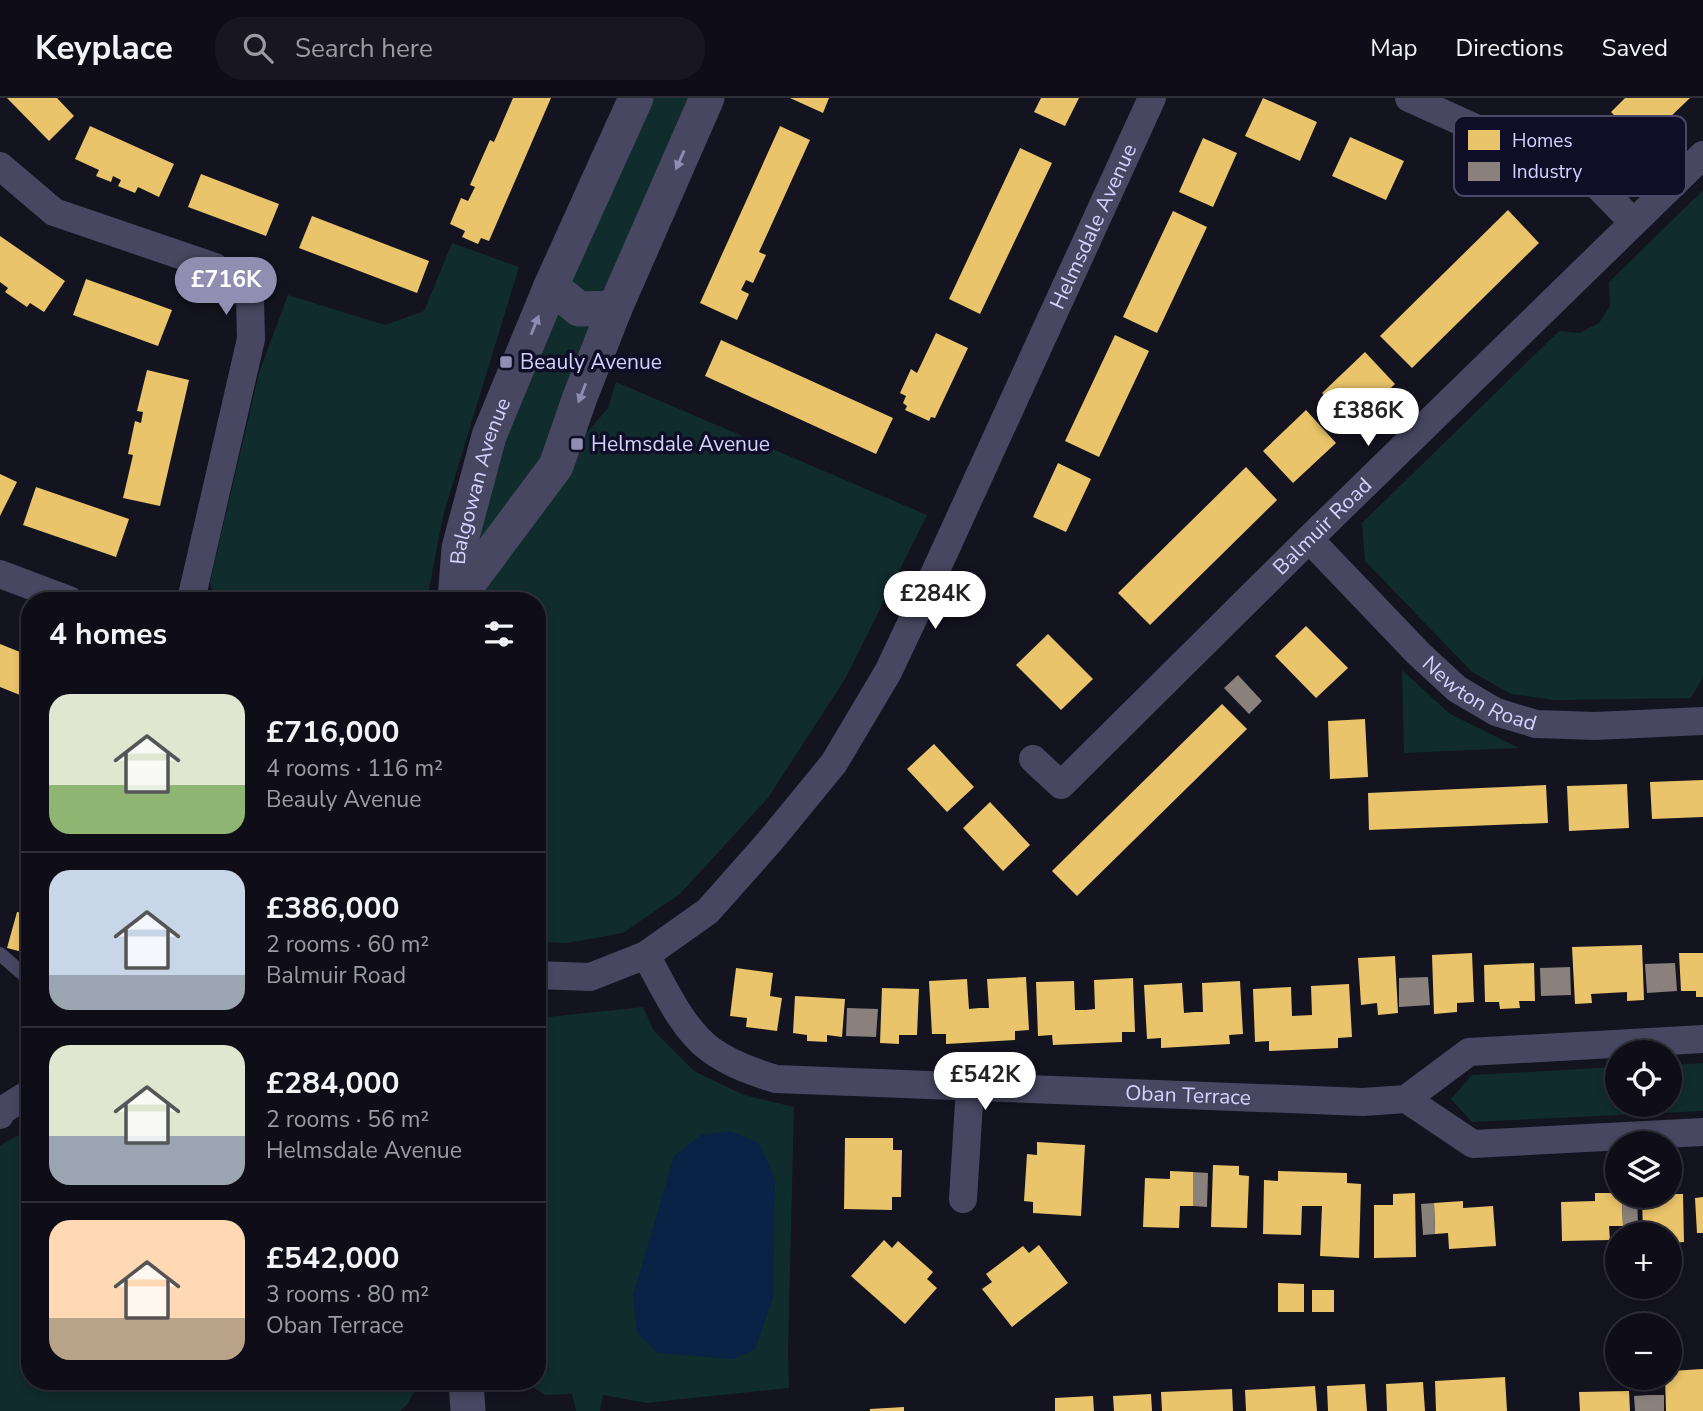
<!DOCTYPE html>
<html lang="en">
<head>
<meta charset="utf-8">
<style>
  :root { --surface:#0f0e18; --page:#181721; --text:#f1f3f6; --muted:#9b9ca2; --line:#2f2e37; --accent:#918fb1 }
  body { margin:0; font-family:"Nunito Sans",sans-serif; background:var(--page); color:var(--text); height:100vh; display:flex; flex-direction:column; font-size:26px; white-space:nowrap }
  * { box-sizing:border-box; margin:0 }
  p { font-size:23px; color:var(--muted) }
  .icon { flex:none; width:38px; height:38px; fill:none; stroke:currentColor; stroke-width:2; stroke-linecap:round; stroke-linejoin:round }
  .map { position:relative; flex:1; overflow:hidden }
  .drawer { position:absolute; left:21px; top:494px; width:525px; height:798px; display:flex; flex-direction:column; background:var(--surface); border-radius:28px; box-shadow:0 4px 10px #0003,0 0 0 2px var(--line) }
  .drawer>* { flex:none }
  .buttons { position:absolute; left:1605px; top:942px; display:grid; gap:14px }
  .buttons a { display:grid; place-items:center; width:77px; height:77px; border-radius:50%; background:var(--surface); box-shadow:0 4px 10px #0003,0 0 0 2px var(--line); font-size:35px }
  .price { position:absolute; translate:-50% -60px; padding:0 16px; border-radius:24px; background:#fff; color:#222; font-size:23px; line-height:46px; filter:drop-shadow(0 2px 4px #0008) }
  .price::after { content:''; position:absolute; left:50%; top:42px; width:21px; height:16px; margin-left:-10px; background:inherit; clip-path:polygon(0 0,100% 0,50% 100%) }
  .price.on { background:var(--accent); color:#fff }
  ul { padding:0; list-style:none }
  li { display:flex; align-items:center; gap:21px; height:175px; padding:0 28px }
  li+li { border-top:2px solid var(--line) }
  li span { display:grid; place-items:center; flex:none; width:196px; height:140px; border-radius:21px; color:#555 }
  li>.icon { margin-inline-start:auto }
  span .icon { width:84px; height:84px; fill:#fffc; stroke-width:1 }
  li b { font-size:30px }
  h2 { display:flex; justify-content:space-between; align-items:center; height:84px; padding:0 28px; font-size:30px }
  header { display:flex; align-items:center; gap:42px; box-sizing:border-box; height:98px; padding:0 35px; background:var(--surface); border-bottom:2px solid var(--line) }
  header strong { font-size:33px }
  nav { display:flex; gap:38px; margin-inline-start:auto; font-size:24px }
  .search { width:490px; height:63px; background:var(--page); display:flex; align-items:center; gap:18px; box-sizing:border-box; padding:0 24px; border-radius:28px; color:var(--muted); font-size:26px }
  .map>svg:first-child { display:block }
  .green { fill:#102c2c }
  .water { fill:#092246 }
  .homes { fill:#e9c46a }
  .industry { fill:#8a817c }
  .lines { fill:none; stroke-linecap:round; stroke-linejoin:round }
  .service { stroke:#474761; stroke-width:14 }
  .minor { stroke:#474761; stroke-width:28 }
  .tertiary { stroke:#474761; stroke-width:35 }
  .oneway { fill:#8e8cb0 }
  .poi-dot { fill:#918fb1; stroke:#100d26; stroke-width:2.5 }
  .labels { text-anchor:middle; stroke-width:7; stroke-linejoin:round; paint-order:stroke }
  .street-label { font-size:21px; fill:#d5d2ff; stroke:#100d26 }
  .poi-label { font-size:21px; fill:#d5d2ff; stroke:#100d26; text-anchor:start }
  .key { fill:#100d26; stroke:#4b4867; stroke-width:2 }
  .key-label { font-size:19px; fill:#d5d2ff }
</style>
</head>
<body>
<header>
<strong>Keyplace</strong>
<div class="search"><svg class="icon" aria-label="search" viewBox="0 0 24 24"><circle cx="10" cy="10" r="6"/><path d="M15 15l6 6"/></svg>Search here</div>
<nav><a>Map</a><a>Directions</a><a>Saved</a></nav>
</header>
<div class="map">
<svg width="1703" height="1313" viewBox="0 0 1703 1313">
  <rect width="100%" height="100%" fill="#141320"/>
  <path class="green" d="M647 0H696L611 194 598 203 571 189 569 173Z
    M1703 92V579L1691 600 1556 602 1511 596 1472 574 1365 463 1362 425 1559 233 1579 235 1599 225 1610 208 1609 184Z
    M452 145 519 169 443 418 427 502H215L210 484 259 275 288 197 385 227 424 213Z
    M555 207 599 224 550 357 478 457 468 454 499 343Z
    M616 284 927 417 845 581 768 700 680 796 623 835 567 845 537 844V502H479L487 480 577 346 608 310Z
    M1402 572 1450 616 1519 650 1404 655Z
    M643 909 654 933 694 973 744 997 794 1009 788 1252 789 1290 646 1305 603 1297 600 1313H576L572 1296 545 1297 524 1283H537V920Z
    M1703 965V1013L1472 1024 1451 1001 1472 977 1617 969V1006H1670V967Z
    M30 1028V1283H420L407 1307 400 1313H0V1048C9 1040 23 1038 30 1028Z"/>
  <path class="water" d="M730 1033 759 1045 775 1081 773 1200 755 1251 733 1261 658 1255 637 1235 633 1198 674 1058 701 1037Z"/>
  <path class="homes" d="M7 0H57L74 18 49 43Z
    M513 0H551L489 143 481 140 478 146 462 139 465 133 450 126 461 100 468 103 475 89 470 87 490 42 494 44Z
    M790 0H829L823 15Z
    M1041 0H1079L1065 28 1034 14Z
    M1263 0 1317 24 1300 63 1245 38Z
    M1625 0H1690L1642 46 1611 14Z
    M90 28 174 66 159 99 138 89 135 95 118 88 121 82 113 78 111 84 96 78 99 72 75 61Z
    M780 28 810 42 759 154 766 157 753 185 746 182 741 192 749 196 737 222 700 205Z
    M1350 39 1404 63 1386 102 1332 78Z
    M1203 40 1237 55 1213 109 1179 94Z
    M1020 50 1052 65 980 216 949 201Z
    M201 76 279 106 266 138 188 109Z
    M1508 112 1539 145 1412 270 1380 238Z
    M1173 113 1207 129 1157 235 1123 219Z
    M312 118 429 163 417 195 299 150Z
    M0 138 65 183 44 214 30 205 27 209 5 194 8 190 0 184Z
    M86 181 172 212 158 248 73 217Z
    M936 235 968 250 935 320 931 319 929 323 905 312 907 308 903 305 906 298 900 295 911 271 917 275Z
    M1115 237 1149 253 1099 359 1065 343Z
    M721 242 893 320 876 356 705 278Z
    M1365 254 1395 286 1352 327 1322 295Z
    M147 272 189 282 160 408 123 400 133 357 128 356 135 323 141 325 143 314 137 313Z
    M1306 312 1336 345 1293 385 1263 353Z
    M1058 365 1091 381 1066 434 1033 419Z
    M1246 369 1277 402 1150 527 1118 495Z
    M0 376 17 384 0 418Z
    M36 389 129 421 116 459 23 427Z
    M1306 528 1348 570 1316 600 1275 558Z
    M1048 536 1093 581 1061 612 1016 567Z
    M0 546 30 558V601L0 589Z
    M1222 606 1247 631 1077 798 1052 773Z
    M1365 621 1368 679 1330 681 1328 623Z
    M934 646 974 689 947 714 907 671Z
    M1703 682V719L1652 721 1650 684Z
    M1627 686 1629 730 1569 733 1567 688Z
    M1546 687 1548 725 1369 732 1368 695Z
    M990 704 1030 747 1003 773 963 730Z
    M29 791H30V856L7 850 17 814 23 815Z
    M1642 847 1644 902 1627 903V894L1591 896 1592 905 1575 906 1572 849Z
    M1472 855 1474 904 1457 905V914L1434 916 1432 857Z
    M1679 855H1703V899H1696V893H1681Z
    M1395 858 1398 915 1378 917 1377 905 1361 907 1358 860Z
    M1534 865 1535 903H1519L1520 910 1500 911 1499 904H1485L1484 867Z
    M736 870 773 875 770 898 782 900 777 933 746 929 747 920 730 918Z
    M1026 879 1029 932 1015 933V942L946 946V936H932L929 883 967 881 969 911 979 910H989L987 881Z
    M1133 880 1135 934H1122V944L1053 947 1052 937 1038 938 1036 884 1074 883 1075 912H1086L1095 911 1094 882Z
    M1240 883 1243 936 1229 937 1230 946 1161 950V940L1147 941 1144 887 1182 885 1184 915 1194 914H1203L1202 885Z
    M1349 886 1352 939 1338 940V950L1269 953V943L1255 944 1253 891 1291 889 1292 918 1312 917 1311 888Z
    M882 890 919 891 917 937H899V946L880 945Z
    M795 898 845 901 842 939 827 937V944L807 943V937L793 935Z
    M845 1040H893V1052H902L901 1099H892V1112L844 1111Z
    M1037 1044 1085 1047 1081 1118 1033 1115V1104L1024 1103 1027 1056 1037 1057Z
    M1213 1067 1239 1068V1077L1249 1078 1247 1130 1211 1129Z
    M1170 1073 1193 1074V1108H1180L1179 1130 1143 1129 1145 1080 1170 1081Z
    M1278 1073 1347 1075V1085L1361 1086 1359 1160 1320 1158 1322 1108H1302L1301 1137 1263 1136 1264 1082 1278 1083Z
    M1415 1095 1416 1159 1374 1160V1107H1393V1096Z
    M1595 1095H1617V1097H1622L1623 1128H1609L1610 1142 1562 1143 1561 1104 1595 1103Z
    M1670 1096H1683L1684 1144 1670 1145V1136H1643L1642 1097Z
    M1703 1099V1135H1697L1695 1100Z
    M1463 1103V1110L1493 1108 1496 1148 1449 1151 1448 1135 1435 1136 1434 1105Z
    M884 1142 892 1150 898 1143 933 1174 927 1181 937 1190 905 1226 851 1178Z
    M1039 1147 1068 1185 1012 1229 982 1191 992 1184 986 1176 1023 1148 1029 1155Z
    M1278 1185 1304 1186V1214H1278Z
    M1312 1192H1334V1214H1312Z
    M1703 1271V1313H1666L1665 1279H1670V1273Z
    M1505 1279 1507 1313H1436L1435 1283Z
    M1423 1284 1425 1313H1387L1386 1286Z
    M1365 1286 1367 1313H1328L1327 1288Z
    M1315 1288 1317 1313H1246L1245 1292Z
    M1232 1291 1233 1313H1162L1161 1294Z
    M1629 1293 1630 1313H1580L1579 1294Z
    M1151 1296 1152 1313H1114L1113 1298Z
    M1093 1298 1094 1313H1055V1300Z
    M904 1309V1313H870V1311Z"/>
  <path class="industry" d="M1238 577 1262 603 1249 616 1224 590Z
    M1675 865 1677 893 1647 895 1645 866Z
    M1570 869 1571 897 1541 898 1540 870Z
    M1428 879 1430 907 1399 909V880Z
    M847 910 878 911 876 939 846 938Z
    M1193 1074 1208 1075 1207 1109 1193 1108Z
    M1622 1097H1637L1638 1127 1623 1128Z
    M1434 1105 1435 1136 1423 1137 1421 1106Z
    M1649 1297H1664V1313H1635L1634 1298Z"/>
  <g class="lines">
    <path class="service" d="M0 856 30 882"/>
    <g class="minor">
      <path d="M1409 0 1593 83 1633 124"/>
      <path d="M0 68 54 114 215 169 250 201 251 241 191 502"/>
      <path id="s1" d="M1309 441 1419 556 1457 591 1496 614 1536 626 1595 628 1703 623"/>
      <path d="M0 476 69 502"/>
      <path id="s2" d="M1033 661 1061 687 1309 441 1703 57"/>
      <path id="s3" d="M646 857C663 888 682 931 711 952 730 966 753 974 776 981L1363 1004 1406 1001 1469 954 1703 941"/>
      <path id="s4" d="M537 877 590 879 646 857 708 813 770 743 834 665 888 574 931 483 1152 0"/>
      <path d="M1406 1001 1473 1046 1703 1034"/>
      <path d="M0 1017 1 1013 30 995"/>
      <path d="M963 1101 970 989"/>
    </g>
    <g class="tertiary">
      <path d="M551 188 579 211 615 210"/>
      <path id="s5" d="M455 502 459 450 489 338 551 188 636 0"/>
      <path d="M456 502 556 368 580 299 615 210 707 0"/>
      <path d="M466 1283 468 1313"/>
    </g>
  </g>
  <defs><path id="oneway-solid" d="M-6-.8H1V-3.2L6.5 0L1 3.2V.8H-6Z" transform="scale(1.75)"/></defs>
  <g class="oneway">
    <use href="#oneway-solid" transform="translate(680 62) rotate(114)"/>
    <use href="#oneway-solid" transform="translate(535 227) rotate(-68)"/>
    <use href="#oneway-solid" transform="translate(582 295) rotate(111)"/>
  </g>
  <g class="poi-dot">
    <rect x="499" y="257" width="14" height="14" rx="3.5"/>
    <rect x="570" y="339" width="14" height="14" rx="3.5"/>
  </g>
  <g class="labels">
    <g class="street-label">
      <text dy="7" stroke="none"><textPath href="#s4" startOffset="980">Helmsdale Avenue</textPath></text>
      <text dy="7" stroke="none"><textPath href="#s5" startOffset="122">Balgowan Avenue</textPath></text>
      <text dy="7" stroke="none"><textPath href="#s2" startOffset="406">Balmuir Road</textPath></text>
      <text dy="7" stroke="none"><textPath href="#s1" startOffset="233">Newton Road</textPath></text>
      <text dy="7" stroke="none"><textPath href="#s3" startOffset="600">Oban Terrace</textPath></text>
    </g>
    <g class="poi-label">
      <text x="520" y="271">Beauly Avenue</text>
      <text x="591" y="353">Helmsdale Avenue</text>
    </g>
  </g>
  <rect x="1454" y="18" width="232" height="80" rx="10" class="key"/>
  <rect x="1468" y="32" width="32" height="20" fill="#e9c46a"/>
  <rect x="1468" y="64" width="32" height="19" fill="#8a817c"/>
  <g class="key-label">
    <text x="1512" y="49">Homes</text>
    <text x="1512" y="80">Industry</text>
  </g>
</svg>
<div class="buttons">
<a><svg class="icon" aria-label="locate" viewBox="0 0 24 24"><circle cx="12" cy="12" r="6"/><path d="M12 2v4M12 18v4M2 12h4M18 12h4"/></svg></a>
<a><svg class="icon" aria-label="layers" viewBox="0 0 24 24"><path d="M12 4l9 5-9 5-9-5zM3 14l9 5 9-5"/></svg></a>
<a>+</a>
<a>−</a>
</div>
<b class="price on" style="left:226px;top:219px">£716K</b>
<b class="price" style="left:1368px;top:350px">£386K</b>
<b class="price" style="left:935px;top:533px">£284K</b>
<b class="price" style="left:985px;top:1014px">£542K</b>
<section class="drawer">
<h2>4 homes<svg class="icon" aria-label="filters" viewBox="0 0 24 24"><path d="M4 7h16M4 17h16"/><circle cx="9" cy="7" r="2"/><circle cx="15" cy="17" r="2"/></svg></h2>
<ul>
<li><span style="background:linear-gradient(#dfe7d0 65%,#8fb573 0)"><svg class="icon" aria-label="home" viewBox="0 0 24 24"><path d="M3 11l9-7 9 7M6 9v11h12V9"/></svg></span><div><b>£716,000</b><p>4 rooms · 116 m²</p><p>Beauly Avenue</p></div></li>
<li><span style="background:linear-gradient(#c9d6e8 75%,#9aa5b1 0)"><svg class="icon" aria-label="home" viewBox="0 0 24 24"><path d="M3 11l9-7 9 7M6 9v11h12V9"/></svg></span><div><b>£386,000</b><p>2 rooms · 60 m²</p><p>Balmuir Road</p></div></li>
<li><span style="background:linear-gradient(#dfe7d0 65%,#9aa5b1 0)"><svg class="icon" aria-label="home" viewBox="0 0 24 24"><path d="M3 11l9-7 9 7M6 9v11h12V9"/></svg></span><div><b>£284,000</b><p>2 rooms · 56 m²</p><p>Helmsdale Avenue</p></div></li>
<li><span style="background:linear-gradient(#ffd9b3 70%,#b9a48a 0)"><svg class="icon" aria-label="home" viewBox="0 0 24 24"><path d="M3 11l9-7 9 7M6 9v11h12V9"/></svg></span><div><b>£542,000</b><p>3 rooms · 80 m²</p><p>Oban Terrace</p></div></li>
</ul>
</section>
</div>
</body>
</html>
